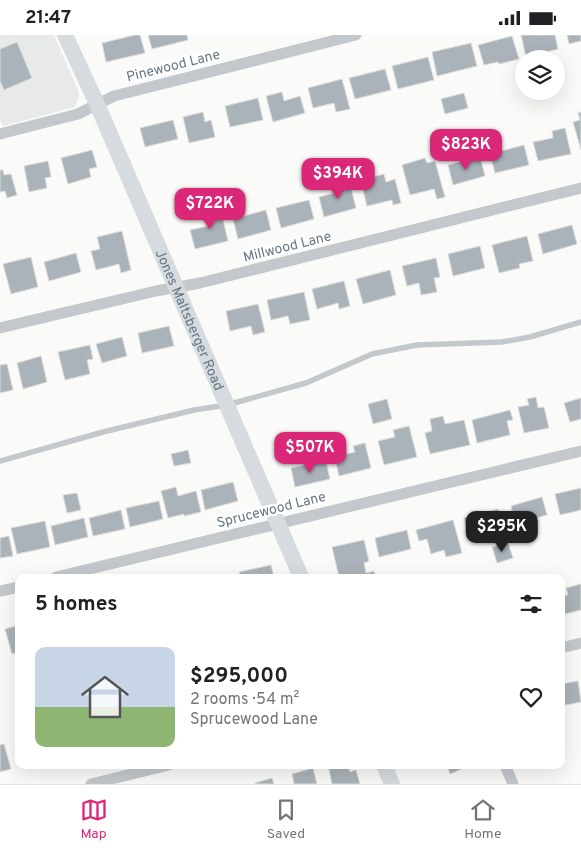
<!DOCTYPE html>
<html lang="en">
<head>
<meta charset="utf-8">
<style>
  :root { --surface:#fff; --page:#f6f6f6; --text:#202124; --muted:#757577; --line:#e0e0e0; --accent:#db2777 }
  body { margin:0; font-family:Overpass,sans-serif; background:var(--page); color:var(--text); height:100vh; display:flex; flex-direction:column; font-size:19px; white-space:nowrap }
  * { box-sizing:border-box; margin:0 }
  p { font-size:16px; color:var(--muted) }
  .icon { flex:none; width:28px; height:28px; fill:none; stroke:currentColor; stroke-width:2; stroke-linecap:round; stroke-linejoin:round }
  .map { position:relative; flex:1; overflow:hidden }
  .details { position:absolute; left:15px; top:539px; width:550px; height:195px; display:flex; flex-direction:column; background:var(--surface); border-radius:10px; box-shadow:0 5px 20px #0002 }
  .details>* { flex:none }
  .tools { position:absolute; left:515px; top:15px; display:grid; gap:10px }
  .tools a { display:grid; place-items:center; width:50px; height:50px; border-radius:50%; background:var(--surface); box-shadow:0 5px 20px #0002; font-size:25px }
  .price { position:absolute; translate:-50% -42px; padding:0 11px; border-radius:10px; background:var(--accent); color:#fff; font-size:16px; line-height:32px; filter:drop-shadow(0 1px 2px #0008) }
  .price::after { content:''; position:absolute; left:50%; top:30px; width:15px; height:11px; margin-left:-8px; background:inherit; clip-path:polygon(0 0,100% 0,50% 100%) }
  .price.active { background:#222; color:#fff }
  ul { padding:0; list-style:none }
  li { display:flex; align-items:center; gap:15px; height:125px; padding:0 20px }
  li+li { border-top:1px solid var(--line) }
  li span { display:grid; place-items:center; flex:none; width:140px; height:100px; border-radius:10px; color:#555 }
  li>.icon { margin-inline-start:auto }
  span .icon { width:60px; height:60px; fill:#fffc; stroke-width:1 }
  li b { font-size:21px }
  h2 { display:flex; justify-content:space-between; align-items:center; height:60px; padding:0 20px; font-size:21px }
  .status { display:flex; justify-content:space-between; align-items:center; height:35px; padding:0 25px; background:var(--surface); direction:ltr }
  .status svg { height:14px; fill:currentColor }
  .tab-bar { display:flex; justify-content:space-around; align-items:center; height:70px; border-top:1px solid var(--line); background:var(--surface); font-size:14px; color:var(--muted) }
  .tab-bar a { display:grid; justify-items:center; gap:2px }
  .tab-bar .active { color:var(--accent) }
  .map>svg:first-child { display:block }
  .built { fill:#e8e9e9 }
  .building { fill:#aab3b9; stroke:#dcdcda }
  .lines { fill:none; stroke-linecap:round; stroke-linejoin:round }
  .lane { stroke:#c3c8cc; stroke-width:5.5 }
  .street { stroke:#c3c8cc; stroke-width:11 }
  .secondary { stroke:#d6dbdf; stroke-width:16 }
  .labels { text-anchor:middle; stroke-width:5; stroke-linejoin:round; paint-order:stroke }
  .street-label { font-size:14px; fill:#657683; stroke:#fff }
</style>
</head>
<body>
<div class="status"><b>21:47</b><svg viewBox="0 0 49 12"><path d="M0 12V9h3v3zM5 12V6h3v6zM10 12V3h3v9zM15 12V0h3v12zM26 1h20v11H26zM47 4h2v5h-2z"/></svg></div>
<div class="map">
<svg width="581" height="749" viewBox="0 0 581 749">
  <rect width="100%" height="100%" fill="#fafaf8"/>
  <path class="built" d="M0 0H54L78 55 79 61 75 72 3 91 0 85Z"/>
  <path class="building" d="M135 0H140L145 18 106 27 102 8Z
    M148 0H187L188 5 152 14Z
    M521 0H555L558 14 526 22Z
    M567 0H581V6L569 9Z
    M512 1 519 24 499 29 498 27 484 30 478 10Z
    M17 7 32 43 4 55 0 46V14Z
    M471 8 477 31 437 41 432 17Z
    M428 22 434 45 398 54 392 31Z
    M385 34 391 55 355 64 349 43Z
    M342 44 350 74 336 77 334 68 313 73 308 53Z
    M282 57 284 66 300 61 305 78 273 87 266 61Z
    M464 58 468 73 445 79 441 64Z
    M258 63 263 85 230 92 225 71Z
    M203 77 205 87 211 85 215 102 189 108 183 82Z
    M581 77V115L573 87 580 85 578 78Z
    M173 85 178 104 145 112 140 93Z
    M565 93 571 119 538 126 533 107 553 103 552 96Z
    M524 110 529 130 495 138 490 119Z
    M92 115 97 132 89 134 91 142 68 149 61 123Z
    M480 122 485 141 453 150 448 130Z
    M425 123 427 128 435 126 445 162 437 164 434 154 410 160 402 130Z
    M48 126 51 142 45 143 47 153 29 157 24 131Z
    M0 135H3L4 140 11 139 17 160 7 163 5 156 0 157Z
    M384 139 386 147 395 144 401 168 393 170 392 165 367 171 362 151 370 149 369 143Z
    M349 145 356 173 324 182 319 162 338 157 336 149Z
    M309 165 314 184 281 193 276 173Z
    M220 172 228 206 195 214 190 195 208 191 204 176Z
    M266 175 271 195 238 204 233 184Z
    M572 190 577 209 543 219 538 199Z
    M122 196 131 235 121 238 119 229 96 235 91 216 100 214 97 202Z
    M527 201 533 226 519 229 520 233 499 238 492 210Z
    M480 211 485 233 453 241 448 219Z
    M76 218 81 237 49 246 44 227Z
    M31 222 38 252 11 259 3 229Z
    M436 223 440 242 434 243 437 257 421 260 419 248 407 251 402 231Z
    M390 235 396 260 363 269 356 244Z
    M344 246 350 271 339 274 338 268 317 274 312 254Z
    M304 257 310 285 290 289 288 281 271 285 267 265Z
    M258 269 265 297 253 300 251 291 230 296 226 276Z
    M169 291 174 311 142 318 138 298Z
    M122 302 127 321 102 328 96 309Z
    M90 310 93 324 87 325 90 339 65 345 58 317Z
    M41 321 47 347 23 354 17 328Z
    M7 329 13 355 0 358V330Z
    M536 362 538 373 544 372 549 393 524 398 518 372 529 370 527 364Z
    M581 363V384L570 387 564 368Z
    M387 364 392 384 373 389 368 369Z
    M510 375 513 385 507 386 510 400 477 408 472 385Z
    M443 381 445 389 464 385 470 410 430 419 425 398 432 396 430 384Z
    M409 391 417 422 384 430 378 406 395 402 393 395Z
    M365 408 371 433 339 441 333 415 345 412 347 419 355 417 353 411Z
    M188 415 191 428 174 431 171 419Z
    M326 426 330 444 295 452 291 433Z
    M233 447 238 466 205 475 201 455Z
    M176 452 178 461 196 456 201 477 184 481V479L168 483 161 456Z
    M581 453V475L560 480 555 459Z
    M77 458 81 475 67 478 63 460Z
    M542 462 547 480 515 488 511 471Z
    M159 466 163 484 130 492 126 473Z
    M498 474 500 482 505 481 509 495 494 499 493 495 469 502 464 483Z
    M121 475 125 494 93 501 89 483Z
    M84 483 88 502 55 510 51 491Z
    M453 485 462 518 446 522 444 515 431 519 427 504 419 506 416 495Z
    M45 486 50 512 17 519 11 493Z
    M407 495 411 514 379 522 375 503Z
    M9 501 13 521 0 523V503Z
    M364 505 369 526 364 528 366 538 374 536 376 542H339L332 512Z
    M508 508 513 523 497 528 492 512Z
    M271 530 274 542H241L239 537Z
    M581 549V575L561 580V561L568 560 566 553Z
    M19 590V617L12 619 5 594Z
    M578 646 581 667 561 671V649Z
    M4 709 11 734 0 737V710Z
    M328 730H348L350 737 356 735 360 749H332Z
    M441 730H469V731L450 739 447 731 442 733Z
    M313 733 317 749H294L292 739Z
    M272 743 274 749H255V748Z"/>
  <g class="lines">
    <path class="lane" d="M0 426 103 397 194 375 227 370 306 348 372 319 417 310 502 307 530 302 581 287"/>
    <path class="street" d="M0 99 78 79 114 61 356 0
      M0 293 156 256 200 248 581 153
      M56 542 581 416
      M0 556 19 552
      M561 613 581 608
      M505 730 513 749
      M91 749 169 730"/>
    <g class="secondary">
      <path id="s1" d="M65 0 97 69 301 542"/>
      <path d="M384 730 392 749"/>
    </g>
  </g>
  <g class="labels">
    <g class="street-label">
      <text transform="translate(173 30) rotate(-14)" y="5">Pinewood Lane</text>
      <text transform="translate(287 211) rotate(-14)" y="5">Millwood Lane</text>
      <text dy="5" stroke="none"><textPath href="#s1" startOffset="311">Jones Maltsberger Road</textPath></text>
      <text transform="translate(271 474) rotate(-14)" y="5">Sprucewood Lane</text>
    </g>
  </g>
</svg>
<div class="tools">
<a><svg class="icon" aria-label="layers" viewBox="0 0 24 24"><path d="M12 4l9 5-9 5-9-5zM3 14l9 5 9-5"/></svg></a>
</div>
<b class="price" style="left:466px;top:136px">$823K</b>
<b class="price" style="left:338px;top:165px">$394K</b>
<b class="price" style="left:210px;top:195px">$722K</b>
<b class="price" style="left:310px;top:439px">$507K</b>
<b class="price active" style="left:502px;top:518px">$295K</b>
<section class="details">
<h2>5 homes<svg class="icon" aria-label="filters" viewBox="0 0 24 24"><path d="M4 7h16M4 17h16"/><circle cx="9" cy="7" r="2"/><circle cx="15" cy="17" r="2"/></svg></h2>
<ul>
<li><span style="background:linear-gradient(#c9d6e8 60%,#8fb573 0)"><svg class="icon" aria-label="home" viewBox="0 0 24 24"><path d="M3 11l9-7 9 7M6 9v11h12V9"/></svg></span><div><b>$295,000</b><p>2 rooms · 54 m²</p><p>Sprucewood Lane</p></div><svg class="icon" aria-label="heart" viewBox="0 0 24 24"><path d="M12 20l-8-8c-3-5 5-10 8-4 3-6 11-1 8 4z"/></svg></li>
</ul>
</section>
</div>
<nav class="tab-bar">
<a class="active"><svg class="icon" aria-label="map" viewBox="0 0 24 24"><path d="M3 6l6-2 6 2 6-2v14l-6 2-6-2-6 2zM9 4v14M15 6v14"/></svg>Map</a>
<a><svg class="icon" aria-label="saved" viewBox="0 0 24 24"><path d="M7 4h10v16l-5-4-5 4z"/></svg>Saved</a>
<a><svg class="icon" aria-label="home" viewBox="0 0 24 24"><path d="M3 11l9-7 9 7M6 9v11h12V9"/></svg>Home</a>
</nav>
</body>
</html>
